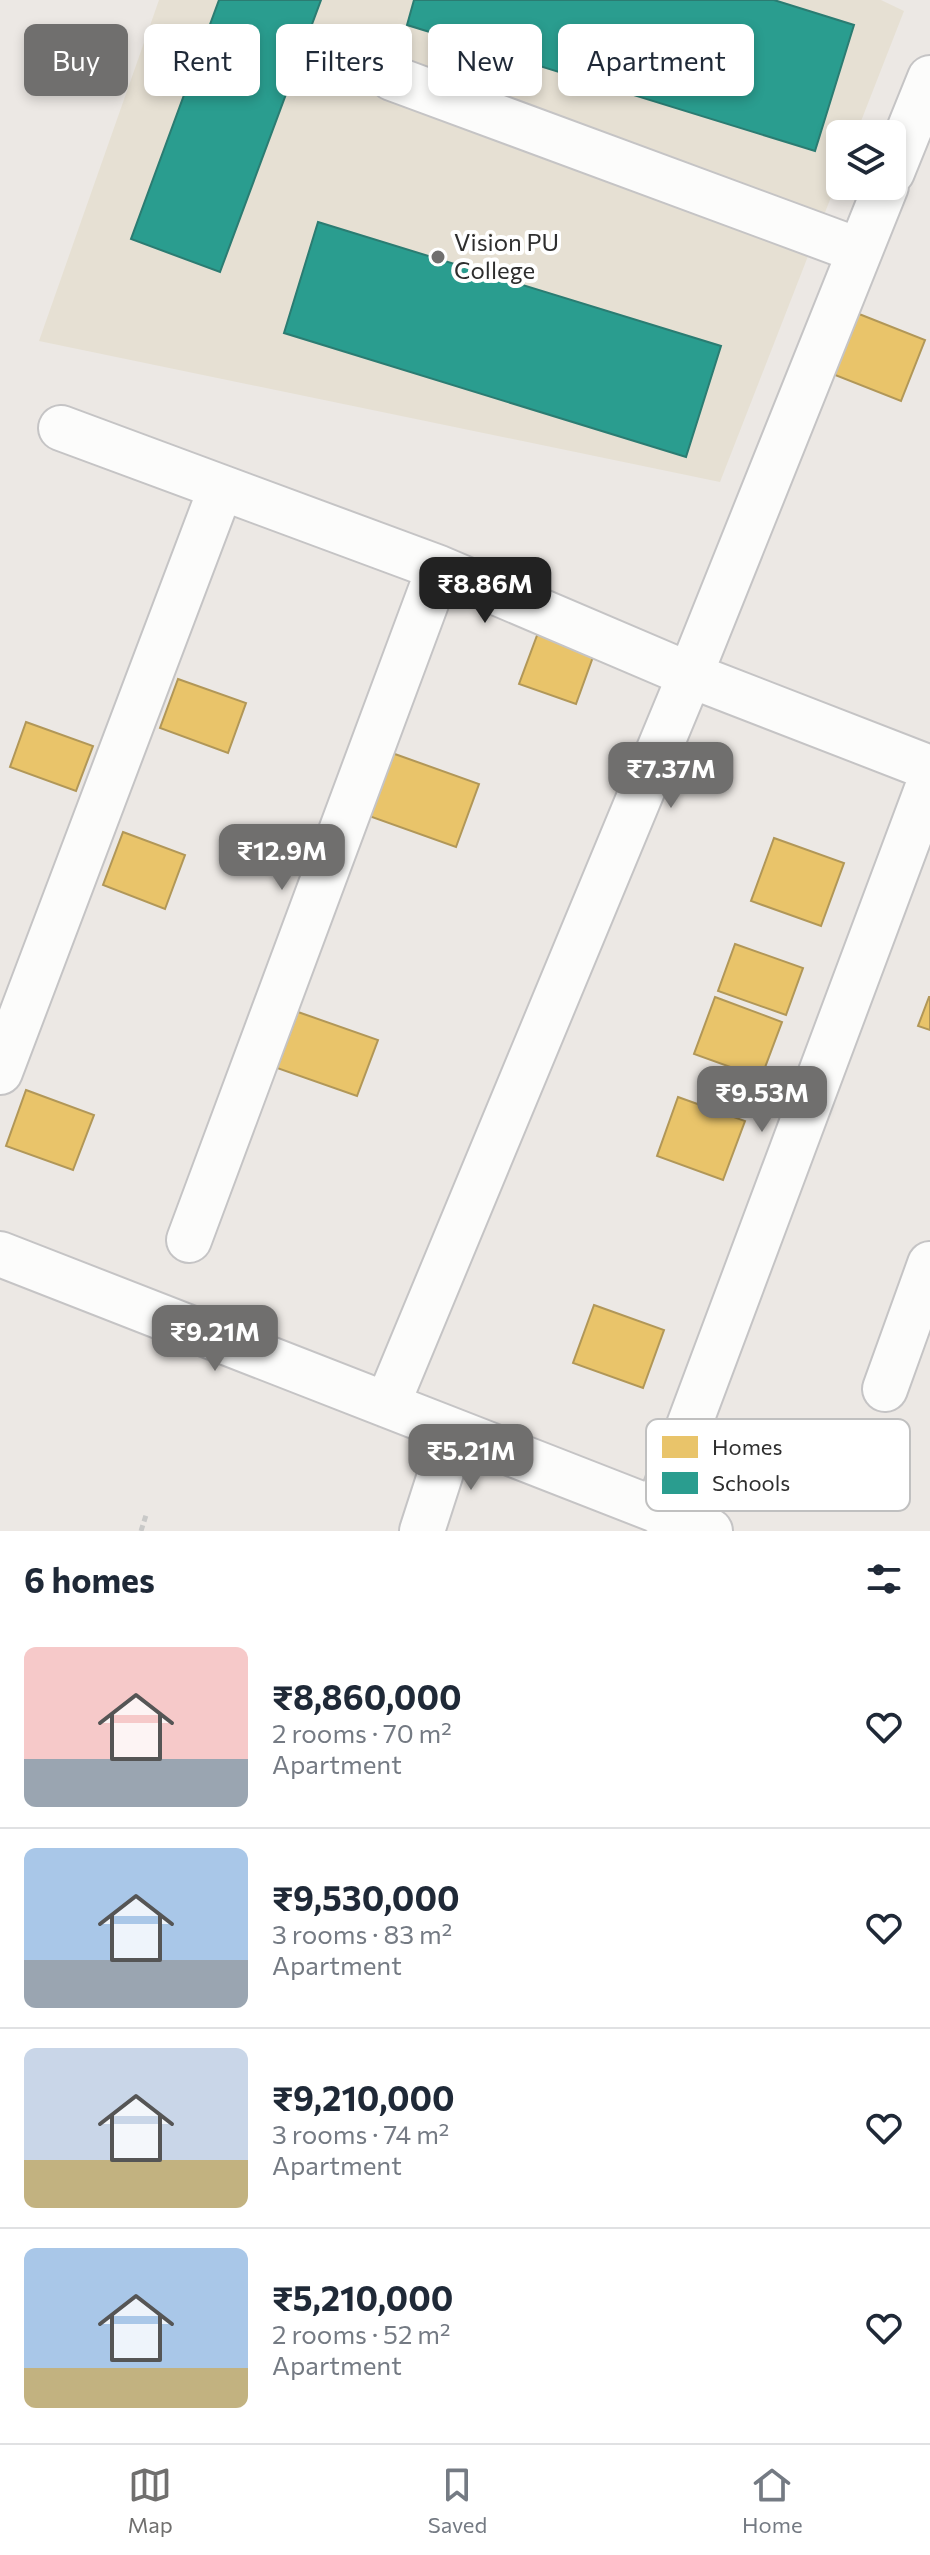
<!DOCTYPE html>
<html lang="en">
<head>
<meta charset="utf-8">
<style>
  :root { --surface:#fff; --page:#f2f2f3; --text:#1f2937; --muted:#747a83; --line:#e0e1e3; --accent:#706f6e }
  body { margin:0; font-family:Commissioner,sans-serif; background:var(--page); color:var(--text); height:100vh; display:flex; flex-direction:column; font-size:30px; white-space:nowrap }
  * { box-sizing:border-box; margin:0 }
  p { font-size:26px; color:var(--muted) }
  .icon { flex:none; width:44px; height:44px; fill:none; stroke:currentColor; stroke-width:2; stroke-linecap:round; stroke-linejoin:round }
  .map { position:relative; height:1531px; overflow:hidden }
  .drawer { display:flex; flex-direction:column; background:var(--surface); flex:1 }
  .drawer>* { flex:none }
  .top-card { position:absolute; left:24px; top:24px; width:882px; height:72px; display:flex; gap:16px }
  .tools { position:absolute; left:826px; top:120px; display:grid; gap:16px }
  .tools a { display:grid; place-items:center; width:80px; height:80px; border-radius:12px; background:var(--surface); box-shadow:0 4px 12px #0003; font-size:40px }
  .price { position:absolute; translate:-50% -68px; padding:0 18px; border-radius:16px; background:var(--accent); color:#fff; font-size:26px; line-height:52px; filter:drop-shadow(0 2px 4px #0008) }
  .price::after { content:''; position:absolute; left:50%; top:48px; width:24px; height:18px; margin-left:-12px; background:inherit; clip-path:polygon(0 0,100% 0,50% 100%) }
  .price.selected { background:#222; color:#fff }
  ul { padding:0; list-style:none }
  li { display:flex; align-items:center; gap:24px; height:200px; padding:0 24px }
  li+li { border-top:2px solid var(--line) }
  li span { display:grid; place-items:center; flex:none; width:224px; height:160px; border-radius:12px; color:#555 }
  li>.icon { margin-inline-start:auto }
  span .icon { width:96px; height:96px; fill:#fffc; stroke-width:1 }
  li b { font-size:34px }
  h2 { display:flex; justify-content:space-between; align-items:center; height:96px; padding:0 24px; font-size:34px }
  .tag { padding:0 28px; border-radius:12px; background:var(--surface); box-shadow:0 4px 12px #0003; font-size:28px; line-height:72px }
  .tag.selected { background:var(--accent); color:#fff }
  .dock { display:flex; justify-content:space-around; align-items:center; height:112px; border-top:2px solid var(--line); background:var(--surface); font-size:22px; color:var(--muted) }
  .dock a { display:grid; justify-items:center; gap:4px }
  .dock .selected { color:var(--accent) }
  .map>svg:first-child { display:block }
  .education { fill:#e6e0d3 }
  .homes { fill:#e9c46a; stroke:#b19758; stroke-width:2 }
  .schools { fill:#2a9d8f; stroke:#2b7c72; stroke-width:2 }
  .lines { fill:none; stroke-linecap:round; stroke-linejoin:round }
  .minor-casing { stroke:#c5c4c5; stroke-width:48 }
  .path { stroke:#c9c9c8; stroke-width:5; stroke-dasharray:6 4; stroke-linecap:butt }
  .minor { stroke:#fcfcfb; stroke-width:44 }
  .poi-dot { fill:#706f6e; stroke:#fff; stroke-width:3 }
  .labels { text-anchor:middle; stroke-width:8; stroke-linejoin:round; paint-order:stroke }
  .poi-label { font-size:24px; fill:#2e2e2e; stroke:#fff; text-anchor:start }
  .key { fill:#fff; stroke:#c0c0c0; stroke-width:2 }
  .key-label { font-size:22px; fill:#2e2e2e }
</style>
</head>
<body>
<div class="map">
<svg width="930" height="1531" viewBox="0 0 930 1531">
  <rect width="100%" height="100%" fill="#ece8e4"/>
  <path class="education" d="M159 0H881L904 11 856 134H840V174L720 482 39 341Z"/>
  <path class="homes" d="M854 312 925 340 901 401 830 373Z
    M542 622 598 643 576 704 519 684Z
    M178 679 246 703 228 753 160 728Z
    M26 722 93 746 76 791 10 767Z
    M392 753 479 784 456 847 369 816Z
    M123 832 185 855 165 909 103 885Z
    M774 838 844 863 821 926 751 901Z
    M735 944 803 968 786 1015 718 991Z
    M715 997 782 1022 761 1078 694 1054Z
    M929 997H930V1030L918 1026Z
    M298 1012 378 1040 357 1096 277 1068Z
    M26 1090 94 1115 73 1170 6 1146Z
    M678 1097 745 1121 723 1180 657 1156Z
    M594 1305 664 1330 643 1388 573 1363Z"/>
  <path class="schools" d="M219 0H321L220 272 131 239Z
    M414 0H774L854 25 815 151 407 25Z
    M318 222 721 346 686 457 284 333Z"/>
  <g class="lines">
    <g class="minor-casing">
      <path id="minor" d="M392 78 860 251
        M892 172 930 78
        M61 428 439 568 690 675 930 768
        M0 1072 221 488
        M189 1240 439 568
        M0 1254 710 1531
        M885 1389 930 1264
        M387 1405 690 675 886 186
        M657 1511 930 781
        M422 1531 454 1432"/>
    </g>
    <path class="path" d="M141 1531 147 1512"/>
    <use href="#minor" class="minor"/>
  </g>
  <circle class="poi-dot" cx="438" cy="257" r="8"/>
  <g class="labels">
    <g class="poi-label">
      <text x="454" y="251">Vision PU<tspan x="454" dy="28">College</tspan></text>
    </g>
  </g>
  <rect x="646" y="1419" width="264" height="92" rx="12" class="key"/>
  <rect x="662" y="1436" width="36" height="22" fill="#e9c46a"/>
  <rect x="662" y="1472" width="36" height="22" fill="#2a9d8f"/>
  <g class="key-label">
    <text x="712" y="1455">Homes</text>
    <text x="712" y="1491">Schools</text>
  </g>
</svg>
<div class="tools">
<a><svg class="icon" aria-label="layers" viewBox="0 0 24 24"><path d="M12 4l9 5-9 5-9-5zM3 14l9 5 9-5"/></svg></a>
</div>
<b class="price selected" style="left:485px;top:625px">₹8.86M</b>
<b class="price" style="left:671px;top:810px">₹7.37M</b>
<b class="price" style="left:282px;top:892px">₹12.9M</b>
<b class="price" style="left:762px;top:1134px">₹9.53M</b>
<b class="price" style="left:215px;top:1373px">₹9.21M</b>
<b class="price" style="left:471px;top:1492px">₹5.21M</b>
<div class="top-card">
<a class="tag selected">Buy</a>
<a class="tag">Rent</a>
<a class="tag">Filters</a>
<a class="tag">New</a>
<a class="tag">Apartment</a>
</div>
</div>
<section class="drawer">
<h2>6 homes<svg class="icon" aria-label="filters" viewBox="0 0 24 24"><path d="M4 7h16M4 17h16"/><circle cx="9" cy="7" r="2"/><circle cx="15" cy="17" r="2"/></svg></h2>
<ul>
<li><span style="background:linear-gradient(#f6c9c9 70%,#9aa5b1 0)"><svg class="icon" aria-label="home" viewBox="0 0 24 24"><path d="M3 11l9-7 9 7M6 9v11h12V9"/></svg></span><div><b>₹8,860,000</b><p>2 rooms · 70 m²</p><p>Apartment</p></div><svg class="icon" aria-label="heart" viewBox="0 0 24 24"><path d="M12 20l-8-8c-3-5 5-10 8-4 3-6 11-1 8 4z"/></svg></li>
<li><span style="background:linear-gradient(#a9c7e8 70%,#9aa5b1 0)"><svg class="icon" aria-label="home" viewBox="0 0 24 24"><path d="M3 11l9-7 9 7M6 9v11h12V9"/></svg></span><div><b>₹9,530,000</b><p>3 rooms · 83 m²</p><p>Apartment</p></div><svg class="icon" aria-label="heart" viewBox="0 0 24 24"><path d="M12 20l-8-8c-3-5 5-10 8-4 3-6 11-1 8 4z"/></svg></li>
<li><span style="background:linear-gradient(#c9d6e8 70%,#c2b280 0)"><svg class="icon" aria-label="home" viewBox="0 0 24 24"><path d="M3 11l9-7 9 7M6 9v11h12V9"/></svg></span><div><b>₹9,210,000</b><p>3 rooms · 74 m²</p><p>Apartment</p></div><svg class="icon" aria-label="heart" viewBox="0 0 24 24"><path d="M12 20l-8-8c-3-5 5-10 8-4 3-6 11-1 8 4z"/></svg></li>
<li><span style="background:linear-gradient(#a9c7e8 75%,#c2b280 0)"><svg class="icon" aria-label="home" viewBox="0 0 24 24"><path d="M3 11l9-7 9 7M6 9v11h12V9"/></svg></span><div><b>₹5,210,000</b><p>2 rooms · 52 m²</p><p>Apartment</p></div><svg class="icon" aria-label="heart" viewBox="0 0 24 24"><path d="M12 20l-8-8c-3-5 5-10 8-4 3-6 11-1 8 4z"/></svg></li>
</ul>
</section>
<nav class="dock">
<a class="selected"><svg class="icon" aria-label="map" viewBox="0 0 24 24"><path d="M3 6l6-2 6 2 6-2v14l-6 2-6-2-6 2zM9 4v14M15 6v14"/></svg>Map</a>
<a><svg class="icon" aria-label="saved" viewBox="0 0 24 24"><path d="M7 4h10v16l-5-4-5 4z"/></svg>Saved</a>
<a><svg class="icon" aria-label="home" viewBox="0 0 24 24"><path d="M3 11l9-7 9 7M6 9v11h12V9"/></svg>Home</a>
</nav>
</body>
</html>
